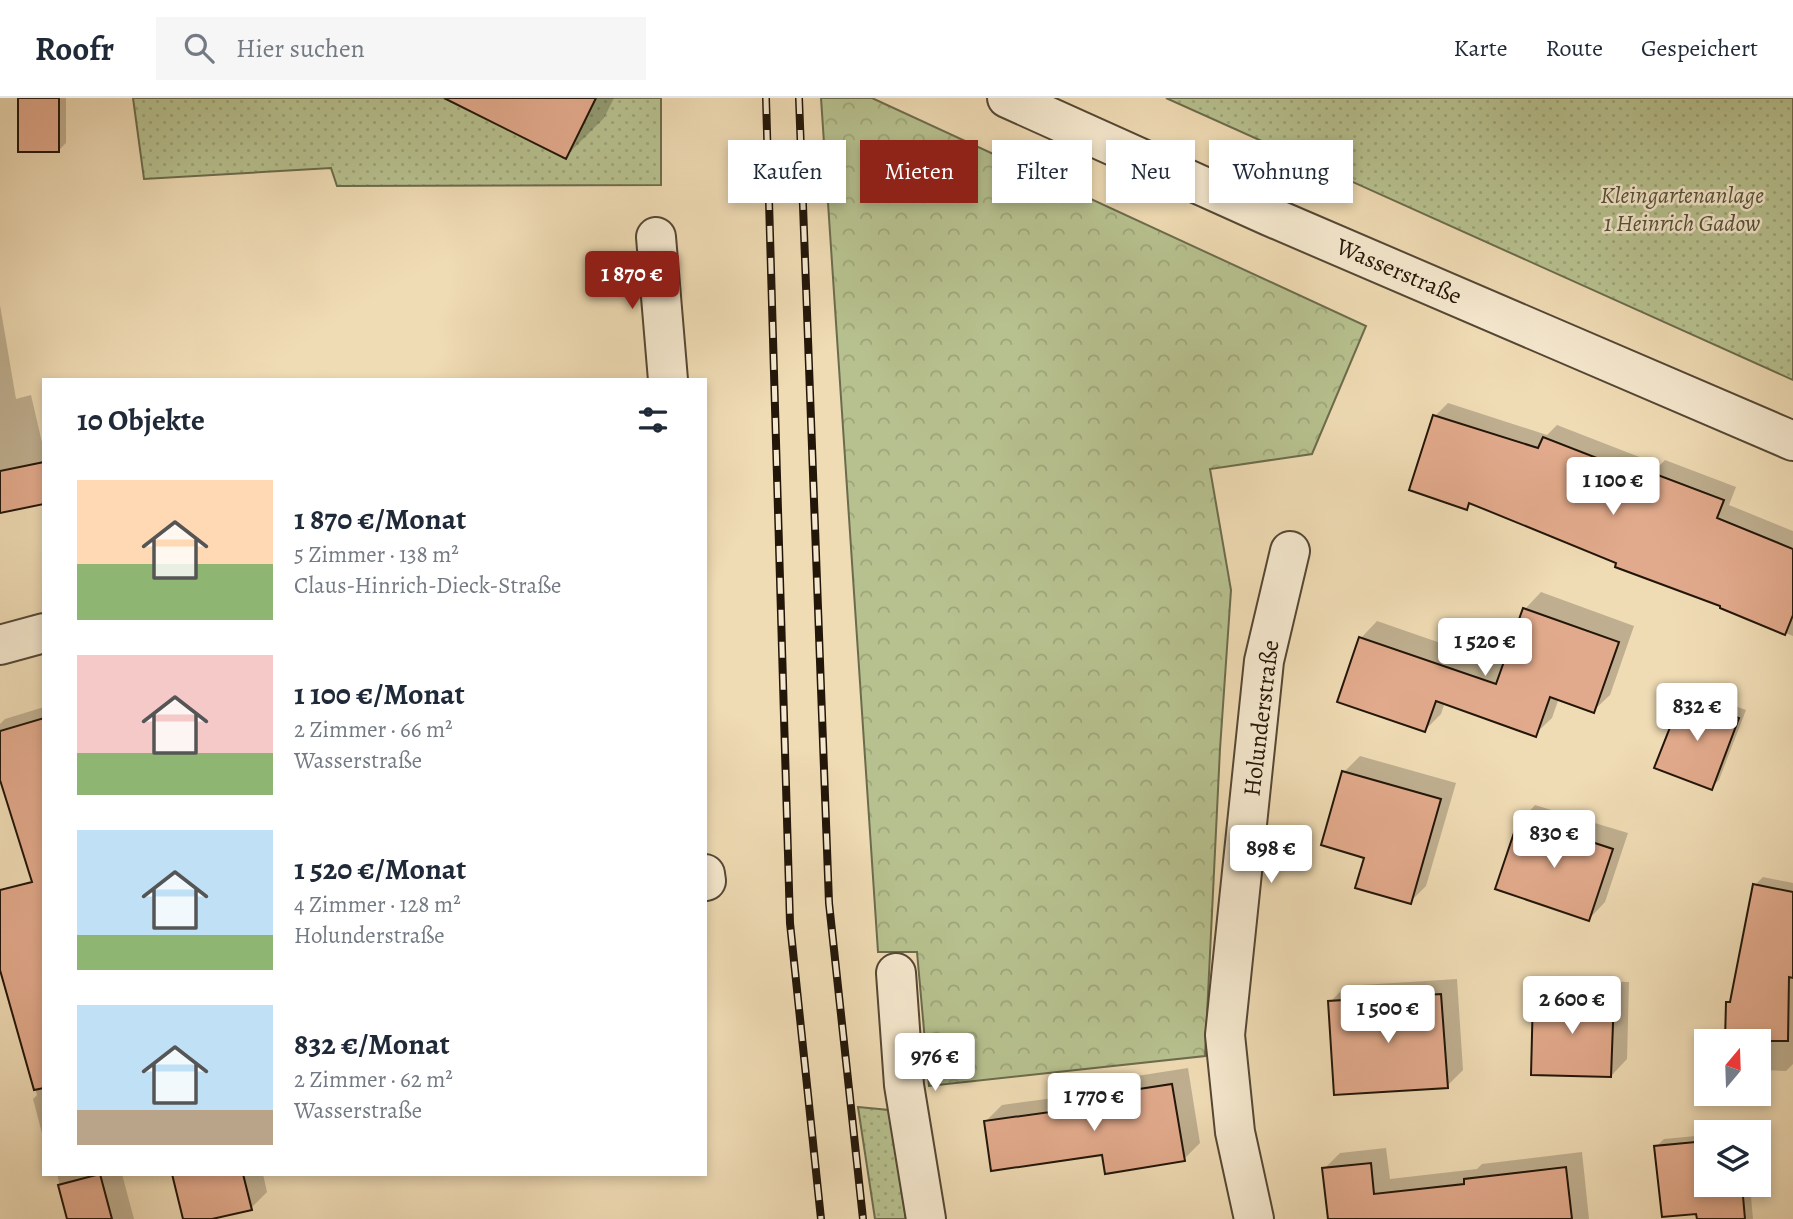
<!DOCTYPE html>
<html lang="de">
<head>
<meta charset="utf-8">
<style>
  :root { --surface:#fff; --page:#f6f6f7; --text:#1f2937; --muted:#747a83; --line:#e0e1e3; --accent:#8f2418 }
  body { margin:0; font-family:Alegreya,serif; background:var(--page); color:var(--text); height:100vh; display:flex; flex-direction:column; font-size:26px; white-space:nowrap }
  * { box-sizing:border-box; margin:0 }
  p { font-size:23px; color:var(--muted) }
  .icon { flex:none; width:38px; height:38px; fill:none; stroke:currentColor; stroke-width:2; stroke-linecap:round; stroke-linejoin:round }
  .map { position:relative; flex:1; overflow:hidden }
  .side { position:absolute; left:42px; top:280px; width:665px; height:798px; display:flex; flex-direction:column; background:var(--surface); border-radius:0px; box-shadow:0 4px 10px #0003 }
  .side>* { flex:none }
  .guide { position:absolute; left:728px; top:42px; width:665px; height:63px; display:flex; gap:14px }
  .needle { width:46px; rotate:19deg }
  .buttons { position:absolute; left:1694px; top:931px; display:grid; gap:14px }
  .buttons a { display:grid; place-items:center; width:77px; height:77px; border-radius:0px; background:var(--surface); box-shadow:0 4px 10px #0003; font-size:35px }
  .price { position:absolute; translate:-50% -60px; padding:0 16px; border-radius:7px; background:#fff; color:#222; font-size:23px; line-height:46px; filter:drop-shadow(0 2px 4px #0008) }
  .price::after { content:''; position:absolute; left:50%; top:42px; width:21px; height:16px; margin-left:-10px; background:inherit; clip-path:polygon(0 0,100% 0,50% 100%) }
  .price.active { background:var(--accent); color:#fff }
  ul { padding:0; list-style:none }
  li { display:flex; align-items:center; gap:21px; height:175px; padding:0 35px }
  li span { display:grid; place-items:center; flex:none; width:196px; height:140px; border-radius:0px; color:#555 }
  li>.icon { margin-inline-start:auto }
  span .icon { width:84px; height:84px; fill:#fffc; stroke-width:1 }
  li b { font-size:30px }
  h2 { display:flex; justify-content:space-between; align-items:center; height:84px; padding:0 35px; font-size:30px }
  .pill { padding:0 24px; border-radius:0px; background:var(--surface); box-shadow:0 4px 10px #0003; font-size:24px; line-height:63px }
  .pill.active { background:var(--accent); color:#fff }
  header { display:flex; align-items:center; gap:42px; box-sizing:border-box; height:98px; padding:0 35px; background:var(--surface); border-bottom:2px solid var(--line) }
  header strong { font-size:33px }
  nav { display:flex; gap:38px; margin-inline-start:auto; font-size:24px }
  .search { width:490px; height:63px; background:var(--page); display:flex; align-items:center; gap:18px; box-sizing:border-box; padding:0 24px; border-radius:0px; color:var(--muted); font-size:26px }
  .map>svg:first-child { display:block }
  .grass { fill:url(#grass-dots); stroke:#6c6c4c; stroke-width:2 }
  .park { fill:url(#park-crowns); stroke:#6c6c4c; stroke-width:2 }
  .shadow { fill:#0003 }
  .building { fill:#e2aa8c; stroke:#221609; stroke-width:2 }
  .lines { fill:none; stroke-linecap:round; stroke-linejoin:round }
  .minor-casing { stroke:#554734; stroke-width:42 }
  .minor { stroke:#f5e8ce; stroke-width:38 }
  .rail-casing { stroke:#221609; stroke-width:8 }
  .rail { stroke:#f5e8ce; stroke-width:5; stroke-dasharray:16; stroke-linecap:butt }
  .labels { text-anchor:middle; stroke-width:5; stroke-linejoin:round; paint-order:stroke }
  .park-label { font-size:24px; font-style:italic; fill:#565238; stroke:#f5e8ce }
  .street-label { font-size:24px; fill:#221609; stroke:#f5e8ce }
</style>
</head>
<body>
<header>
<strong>Roofr</strong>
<div class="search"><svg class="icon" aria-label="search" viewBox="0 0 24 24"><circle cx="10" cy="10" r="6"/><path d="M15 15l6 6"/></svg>Hier suchen</div>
<nav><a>Karte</a><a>Route</a><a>Gespeichert</a></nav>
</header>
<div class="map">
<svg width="1793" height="1121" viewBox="0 0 1793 1121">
  <defs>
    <pattern id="grass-dots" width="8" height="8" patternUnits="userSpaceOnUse" patternTransform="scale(1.75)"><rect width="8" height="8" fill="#b7c18f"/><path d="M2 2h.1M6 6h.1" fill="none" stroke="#9da57a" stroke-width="1.8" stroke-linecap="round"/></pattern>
    <pattern id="park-crowns" width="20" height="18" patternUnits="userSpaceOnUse" patternTransform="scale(1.75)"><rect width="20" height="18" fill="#b7c18f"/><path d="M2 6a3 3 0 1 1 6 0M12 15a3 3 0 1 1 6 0" fill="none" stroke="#9da57a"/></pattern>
  </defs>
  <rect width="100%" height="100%" fill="#efdbb4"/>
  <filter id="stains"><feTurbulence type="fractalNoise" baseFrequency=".00286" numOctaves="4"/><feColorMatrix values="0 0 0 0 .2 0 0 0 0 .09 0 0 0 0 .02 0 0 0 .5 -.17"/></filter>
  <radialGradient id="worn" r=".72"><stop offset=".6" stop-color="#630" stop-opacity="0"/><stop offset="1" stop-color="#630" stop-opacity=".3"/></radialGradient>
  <path class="grass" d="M133 0H661V87L337 88 331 70 144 81Z
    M1166 0H1793V282Z
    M858 1009 889 1012 906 1121H875Z"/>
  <path class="park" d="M821 0H872L1366 228 1312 356 1210 371 1231 492 1220 651 1205 958 929 988 917 854H878Z"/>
  <path class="shadow" d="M19 0H66V45L58 53Z
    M448 0H614L604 20 565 59Z
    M0 207 16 301 31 297 44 353V404L0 414Z
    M1448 305 1547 337 1557 327 1660 367 1665 362 1736 389 1729 407 1793 433V538L1722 509 1723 507 1471 405 1466 410 1435 318Z
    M1541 494 1634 528 1610 597 1593 613 1559 600 1552 620 1535 636 1445 604 1441 616 1425 632 1361 540 1377 523 1504 567 1525 511Z
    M1691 592 1746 612 1719 682 1711 690 1683 600Z
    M44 609V738L0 676V626L5 621Z
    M1360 658 1456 685 1426 788 1410 804 1366 759 1344 674Z
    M1535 707 1628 735 1605 804 1589 821 1519 724Z
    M1763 779 1793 785V966L1786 973 1759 972V943H1727L1728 905 1733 900 1755 787Z
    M44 790V1043L33 1001 37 997 0 863V804Z
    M1457 881 1463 972 1447 988 1330 904 1346 888Z
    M1551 882 1629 884 1627 961 1611 978 1535 898Z
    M1188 970 1200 1045 1184 1061 986 1023 1002 1007 1099 994 1111 982Z
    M1706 1037V1087H1750L1753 1121H1699L1698 1114 1656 1049 1664 1041Z
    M1386 1050 1390 1081 1477 1071 1482 1066 1582 1054 1589 1121H1330L1324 1071 1340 1055Z
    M57 1076H122L134 1121H68Z
    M174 1076H263L267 1094 251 1110 205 1121H185Z"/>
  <path class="building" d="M18 0H59V54H18Z
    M444 0H596L566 61Z
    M1433 317 1538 350 1543 339 1648 380 1650 374 1724 402 1717 420 1793 451V517L1785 537 1720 510V508L1615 469 1616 465 1469 405 1467 412 1409 392Z
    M44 364V406L0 415V373Z
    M1523 510 1619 544 1594 615 1550 599 1536 639 1436 603 1425 634 1337 604 1359 539 1496 586Z
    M1682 599 1739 620 1712 692 1654 670Z
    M44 620V990L34 992 0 872V792L32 784 0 682V633Z
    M1342 673 1441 701 1411 806 1355 790 1364 760 1321 747Z
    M1518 723 1549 730 1613 751 1589 823 1495 791Z
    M1753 786 1793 794V880L1789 879 1788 943H1725L1726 904H1730Z
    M1441 896 1448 990 1334 997 1328 903Z
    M1533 897 1614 899 1611 979 1531 977Z
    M1172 986 1185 1063 1105 1076 1102 1057 991 1073 984 1023 1094 1008 1093 998Z
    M1706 1043V1087H1742L1745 1121H1697L1696 1116 1662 1119 1654 1048Z
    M1371 1065 1374 1096 1464 1086V1081L1566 1069 1572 1121H1328L1322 1070Z
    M100 1076 112 1121H67L58 1087Z
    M172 1076H243L252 1112 212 1121H183Z"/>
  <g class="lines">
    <g class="minor-casing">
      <path id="minor" d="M1007 0 1269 118 1793 343
        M656 139 668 282
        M0 547 44 535
        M705 776 706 783
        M896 875 904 987 926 1121
        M1254 1121 1235 1034 1225 937 1264 563 1290 453"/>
    </g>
    <use href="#minor" class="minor"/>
    <g class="rail-casing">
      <path id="rail" d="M766 0 790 825 821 1121
        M799 0 829 805 863 1121"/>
    </g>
    <use href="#rail" class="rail"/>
  </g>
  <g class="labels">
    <g class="park-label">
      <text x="1682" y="105">Kleingartenanlage<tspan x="1682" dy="28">1 Heinrich Gadow</tspan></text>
    </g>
    <g class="street-label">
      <text transform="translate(1399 173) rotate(23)" y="8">Wasserstraße</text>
      <text transform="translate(1261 620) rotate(-83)" y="8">Holunderstraße</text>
    </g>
  </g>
  <rect width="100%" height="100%" filter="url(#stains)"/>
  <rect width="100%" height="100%" fill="url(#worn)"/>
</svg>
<div class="buttons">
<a><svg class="needle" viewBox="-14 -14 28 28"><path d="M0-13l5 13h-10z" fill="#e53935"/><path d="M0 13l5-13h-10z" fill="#747a83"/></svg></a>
<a><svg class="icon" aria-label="layers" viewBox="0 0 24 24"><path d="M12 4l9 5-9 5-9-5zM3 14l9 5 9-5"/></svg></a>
</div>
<b class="price active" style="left:632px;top:213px">1 870 €</b>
<b class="price" style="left:1613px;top:419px">1 100 €</b>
<b class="price" style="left:1485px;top:580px">1 520 €</b>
<b class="price" style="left:1697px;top:645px">832 €</b>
<b class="price" style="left:1554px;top:772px">830 €</b>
<b class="price" style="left:1271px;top:787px">898 €</b>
<b class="price" style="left:1572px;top:938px">2 600 €</b>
<b class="price" style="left:1388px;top:947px">1 500 €</b>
<b class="price" style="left:935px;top:995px">976 €</b>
<b class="price" style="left:1094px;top:1035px">1 770 €</b>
<div class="guide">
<a class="pill">Kaufen</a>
<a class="pill active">Mieten</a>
<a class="pill">Filter</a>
<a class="pill">Neu</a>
<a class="pill">Wohnung</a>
</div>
<section class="side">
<h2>10 Objekte<svg class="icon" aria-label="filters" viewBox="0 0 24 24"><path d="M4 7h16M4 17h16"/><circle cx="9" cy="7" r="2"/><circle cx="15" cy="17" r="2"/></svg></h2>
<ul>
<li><span style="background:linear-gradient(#ffd9b3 60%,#8fb573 0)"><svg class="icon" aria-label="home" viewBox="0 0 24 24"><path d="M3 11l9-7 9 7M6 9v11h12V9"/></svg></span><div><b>1 870 €/Monat</b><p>5 Zimmer · 138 m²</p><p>Claus-Hinrich-Dieck-Straße</p></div></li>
<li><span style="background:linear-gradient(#f6c9c9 70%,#8fb573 0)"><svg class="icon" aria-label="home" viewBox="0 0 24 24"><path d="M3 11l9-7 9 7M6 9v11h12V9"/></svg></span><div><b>1 100 €/Monat</b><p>2 Zimmer · 66 m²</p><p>Wasserstraße</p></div></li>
<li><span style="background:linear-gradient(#bfe0f5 75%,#8fb573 0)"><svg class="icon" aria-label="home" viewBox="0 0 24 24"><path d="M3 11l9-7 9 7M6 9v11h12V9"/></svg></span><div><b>1 520 €/Monat</b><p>4 Zimmer · 128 m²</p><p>Holunderstraße</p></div></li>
<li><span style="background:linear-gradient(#bfe0f5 75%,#b9a48a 0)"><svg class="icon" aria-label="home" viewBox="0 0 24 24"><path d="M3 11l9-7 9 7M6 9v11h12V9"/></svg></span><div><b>832 €/Monat</b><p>2 Zimmer · 62 m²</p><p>Wasserstraße</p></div></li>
</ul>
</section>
</div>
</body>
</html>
